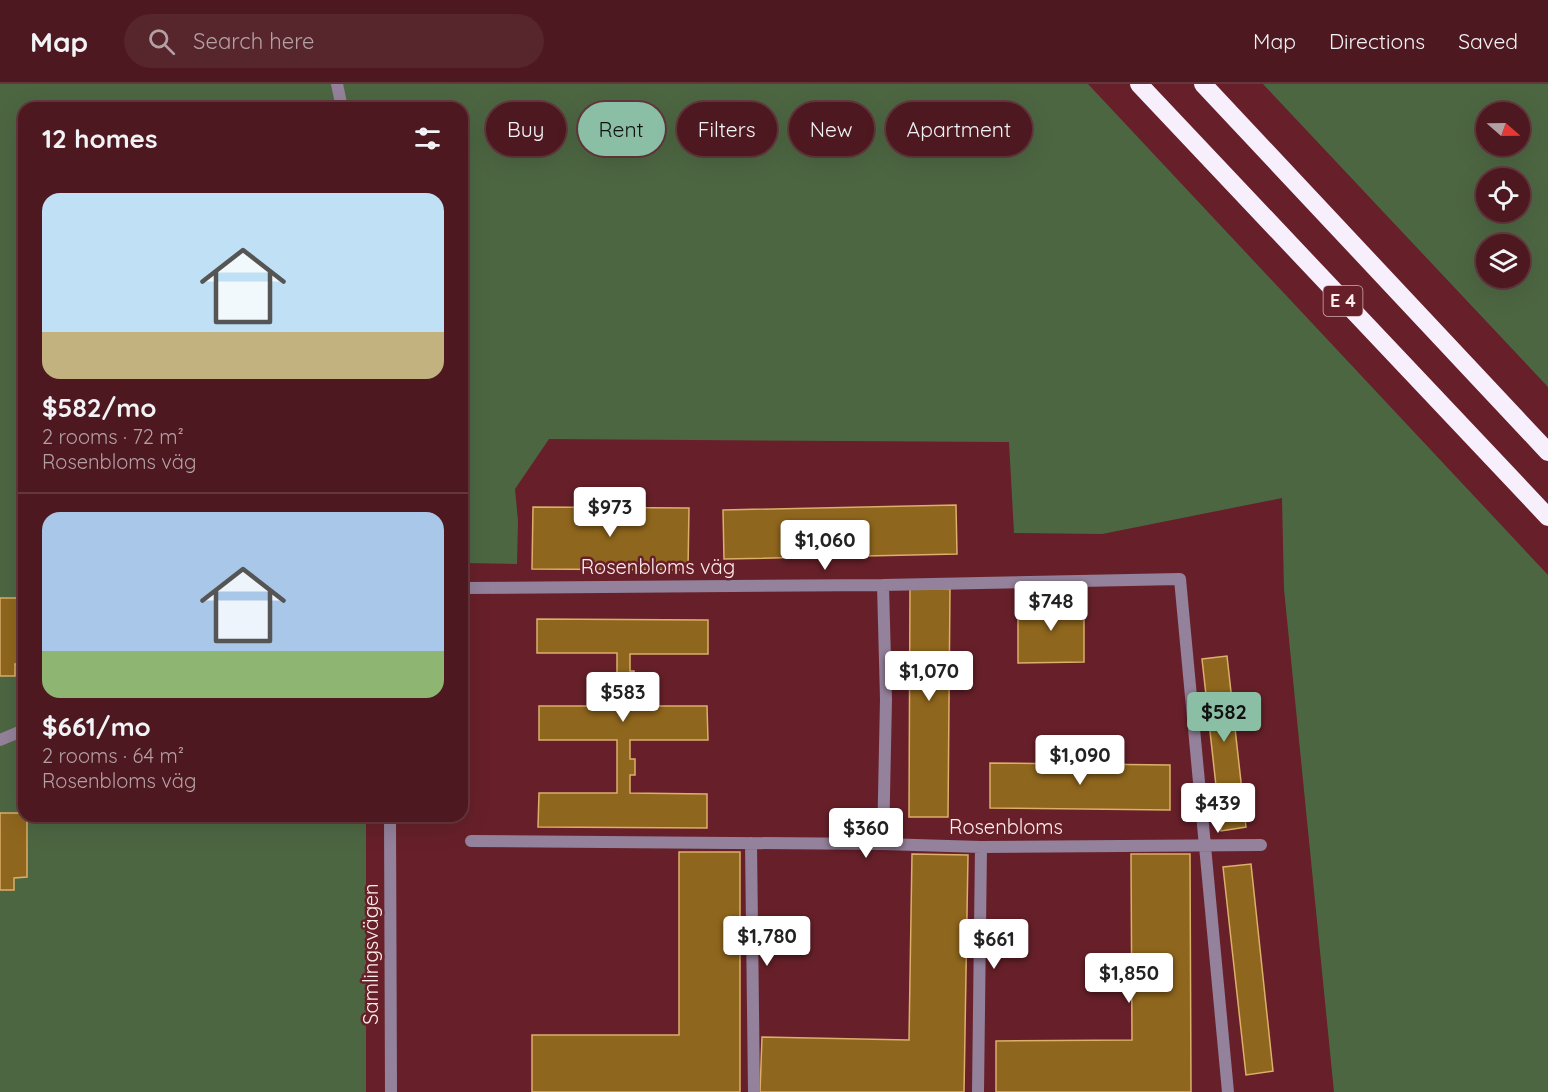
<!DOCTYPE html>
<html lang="en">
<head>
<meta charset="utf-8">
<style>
  :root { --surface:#4d181f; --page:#57252c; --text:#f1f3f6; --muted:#b3a0a4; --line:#64373d; --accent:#8abfa5 }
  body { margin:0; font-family:Quicksand,sans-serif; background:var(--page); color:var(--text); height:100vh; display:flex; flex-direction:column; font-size:22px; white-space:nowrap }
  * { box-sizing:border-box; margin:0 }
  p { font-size:20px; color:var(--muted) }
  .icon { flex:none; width:33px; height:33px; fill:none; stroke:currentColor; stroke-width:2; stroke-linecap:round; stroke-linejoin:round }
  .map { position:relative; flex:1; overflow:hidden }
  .details { position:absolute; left:18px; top:18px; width:450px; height:720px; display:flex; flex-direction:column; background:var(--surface); border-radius:18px; box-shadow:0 6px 24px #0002,0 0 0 2px var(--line) }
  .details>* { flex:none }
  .hud { position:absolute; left:486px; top:18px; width:570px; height:54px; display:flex; gap:12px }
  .needle { width:39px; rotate:110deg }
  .tools { position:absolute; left:1476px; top:18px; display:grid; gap:12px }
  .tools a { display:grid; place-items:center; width:54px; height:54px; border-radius:50%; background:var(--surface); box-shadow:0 6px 24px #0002,0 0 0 2px var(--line); font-size:30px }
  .price { position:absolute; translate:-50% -51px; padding:0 14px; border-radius:6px; background:#fff; color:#222; font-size:20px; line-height:39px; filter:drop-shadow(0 2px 3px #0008) }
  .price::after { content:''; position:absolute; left:50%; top:36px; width:18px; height:14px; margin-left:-9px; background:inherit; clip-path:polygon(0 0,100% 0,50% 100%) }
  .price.selected { background:var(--accent); color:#111 }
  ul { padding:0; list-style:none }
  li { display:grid; align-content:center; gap:12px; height:318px; padding:0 24px }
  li+li { border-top:2px solid var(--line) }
  li span { display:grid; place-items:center; height:186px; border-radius:18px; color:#555 }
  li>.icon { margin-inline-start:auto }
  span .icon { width:108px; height:108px; fill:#fffc; stroke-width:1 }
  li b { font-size:26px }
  h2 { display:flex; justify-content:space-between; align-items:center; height:72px; padding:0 24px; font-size:26px }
  .chip { padding:0 21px; border-radius:27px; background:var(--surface); box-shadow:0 6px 24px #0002,0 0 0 2px var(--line); font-size:21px; line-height:54px }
  .chip.selected { background:var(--accent); color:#111 }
  header { display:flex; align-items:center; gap:36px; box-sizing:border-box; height:84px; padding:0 30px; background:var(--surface); border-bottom:2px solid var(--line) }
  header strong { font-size:28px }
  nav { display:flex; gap:33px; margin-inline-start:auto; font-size:21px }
  .search { width:420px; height:54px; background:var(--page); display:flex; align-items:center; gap:15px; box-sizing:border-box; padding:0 21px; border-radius:33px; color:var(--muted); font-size:22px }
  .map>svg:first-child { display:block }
  .green { fill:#4d6642; fill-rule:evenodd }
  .building { fill:#8f661d; stroke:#dcaf6b; stroke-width:1.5 }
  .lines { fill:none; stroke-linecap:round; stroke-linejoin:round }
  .service { stroke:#94819b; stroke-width:12 }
  .minor { stroke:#94819b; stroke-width:12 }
  .motorway { stroke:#f8effc; stroke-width:18 }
  .labels { text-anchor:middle; stroke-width:5; stroke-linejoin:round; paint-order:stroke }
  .shield { fill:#672029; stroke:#d1afb2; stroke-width:1.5 }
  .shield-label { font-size:18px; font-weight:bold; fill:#ffecec }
  .street-label { font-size:20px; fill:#ffecec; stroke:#672029 }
</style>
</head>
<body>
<header>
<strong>Map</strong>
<div class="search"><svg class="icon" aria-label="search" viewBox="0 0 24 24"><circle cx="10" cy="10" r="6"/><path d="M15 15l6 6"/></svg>Search here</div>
<nav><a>Map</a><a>Directions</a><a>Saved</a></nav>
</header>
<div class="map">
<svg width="1548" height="1008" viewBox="0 0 1548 1008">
  <rect width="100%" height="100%" fill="#672029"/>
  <path class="green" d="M0 0H1088L1548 491V1008H1334L1284 505 1282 414 1102 450 1014 449 1009 358 549 355 515 405 518 437 517 480 462 479V24H24V732H366V1008H0Z
    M1263 0H1548V303ZM1520 28V62H1486V28ZM1520 94V128H1486V94ZM1486 160H1520V194H1486Z"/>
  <path class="building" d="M956 421 957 470 724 475 723 426Z
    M533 423 689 424 688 486 532 485Z
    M910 504 950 505 948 733H909Z
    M0 514H24V580H15V592H0Z
    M1018 517H1084V578L1018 579Z
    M537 535 708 536V570H630V587H634V604H631L630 622H707L708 656H630V675H635V691H630V709L707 710V744L538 743 539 709H617V656H539V622H617V569H537Z
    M1227 572 1246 743 1221 747 1202 575Z
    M990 679 1170 681V726L990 724Z
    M0 729H24V732H27V793L14 794V806H0Z
    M679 768H740V1008H532V951H679Z
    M912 770 968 771 964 1008H760L762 953 909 956Z
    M1131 770H1190L1191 1008H996V957L1132 956Z
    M1251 780 1273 987 1246 991 1223 783Z"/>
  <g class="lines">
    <path class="service" d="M337 0 342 24
      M0 656 24 646"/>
    <path class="minor" d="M883 501 886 615 883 760
      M462 504 883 501 1180 495 1228 1008
      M390 732 391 1008
      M471 757 883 760 981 763 1261 761
      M751 759 754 1008
      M978 1008 981 763"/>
    <path class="motorway" d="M1139 0 1548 433
      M1203 0 1548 368"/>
  </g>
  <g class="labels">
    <rect class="shield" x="1323.5" y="202" width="39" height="30" rx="4.5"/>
    <g class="shield-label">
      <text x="1343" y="223">E 4</text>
    </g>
    <g class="street-label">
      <text x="658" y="490">Rosenbloms väg</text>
      <text x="1006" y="750">Rosenbloms</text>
      <text transform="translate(371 870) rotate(-90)" y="7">Samlingsvägen</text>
    </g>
  </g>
</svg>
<div class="tools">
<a><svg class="needle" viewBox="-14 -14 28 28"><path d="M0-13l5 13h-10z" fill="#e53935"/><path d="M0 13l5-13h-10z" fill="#b3a0a4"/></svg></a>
<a><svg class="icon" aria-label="locate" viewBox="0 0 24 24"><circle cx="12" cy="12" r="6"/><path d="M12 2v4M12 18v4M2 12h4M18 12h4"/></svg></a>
<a><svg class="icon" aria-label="layers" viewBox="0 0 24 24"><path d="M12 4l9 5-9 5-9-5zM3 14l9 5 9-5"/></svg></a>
</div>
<b class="price" style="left:610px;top:454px">$973</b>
<b class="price" style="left:825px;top:487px">$1,060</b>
<b class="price" style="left:1051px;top:548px">$748</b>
<b class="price" style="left:929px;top:618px">$1,070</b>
<b class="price" style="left:623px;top:639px">$583</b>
<b class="price selected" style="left:1224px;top:659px">$582</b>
<b class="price" style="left:1080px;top:702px">$1,090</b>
<b class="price" style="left:1218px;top:750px">$439</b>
<b class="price" style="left:866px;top:775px">$360</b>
<b class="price" style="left:767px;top:883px">$1,780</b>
<b class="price" style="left:994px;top:886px">$661</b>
<b class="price" style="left:1129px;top:920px">$1,850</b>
<div class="hud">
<a class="chip">Buy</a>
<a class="chip selected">Rent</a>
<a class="chip">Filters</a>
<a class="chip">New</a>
<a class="chip">Apartment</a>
</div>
<section class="details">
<h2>12 homes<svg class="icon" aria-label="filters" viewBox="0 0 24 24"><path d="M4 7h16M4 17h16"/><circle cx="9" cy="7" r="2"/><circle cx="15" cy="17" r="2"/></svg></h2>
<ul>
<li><span style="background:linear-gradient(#bfe0f5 75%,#c2b280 0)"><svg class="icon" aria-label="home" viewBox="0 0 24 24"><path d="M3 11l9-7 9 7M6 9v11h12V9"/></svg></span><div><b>$582/mo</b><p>2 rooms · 72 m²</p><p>Rosenbloms väg</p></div></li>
<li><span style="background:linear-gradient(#a9c7e8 75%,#8fb573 0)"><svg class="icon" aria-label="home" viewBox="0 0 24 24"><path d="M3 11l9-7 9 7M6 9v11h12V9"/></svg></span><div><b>$661/mo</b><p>2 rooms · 64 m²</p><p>Rosenbloms väg</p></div></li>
</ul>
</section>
</div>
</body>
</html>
